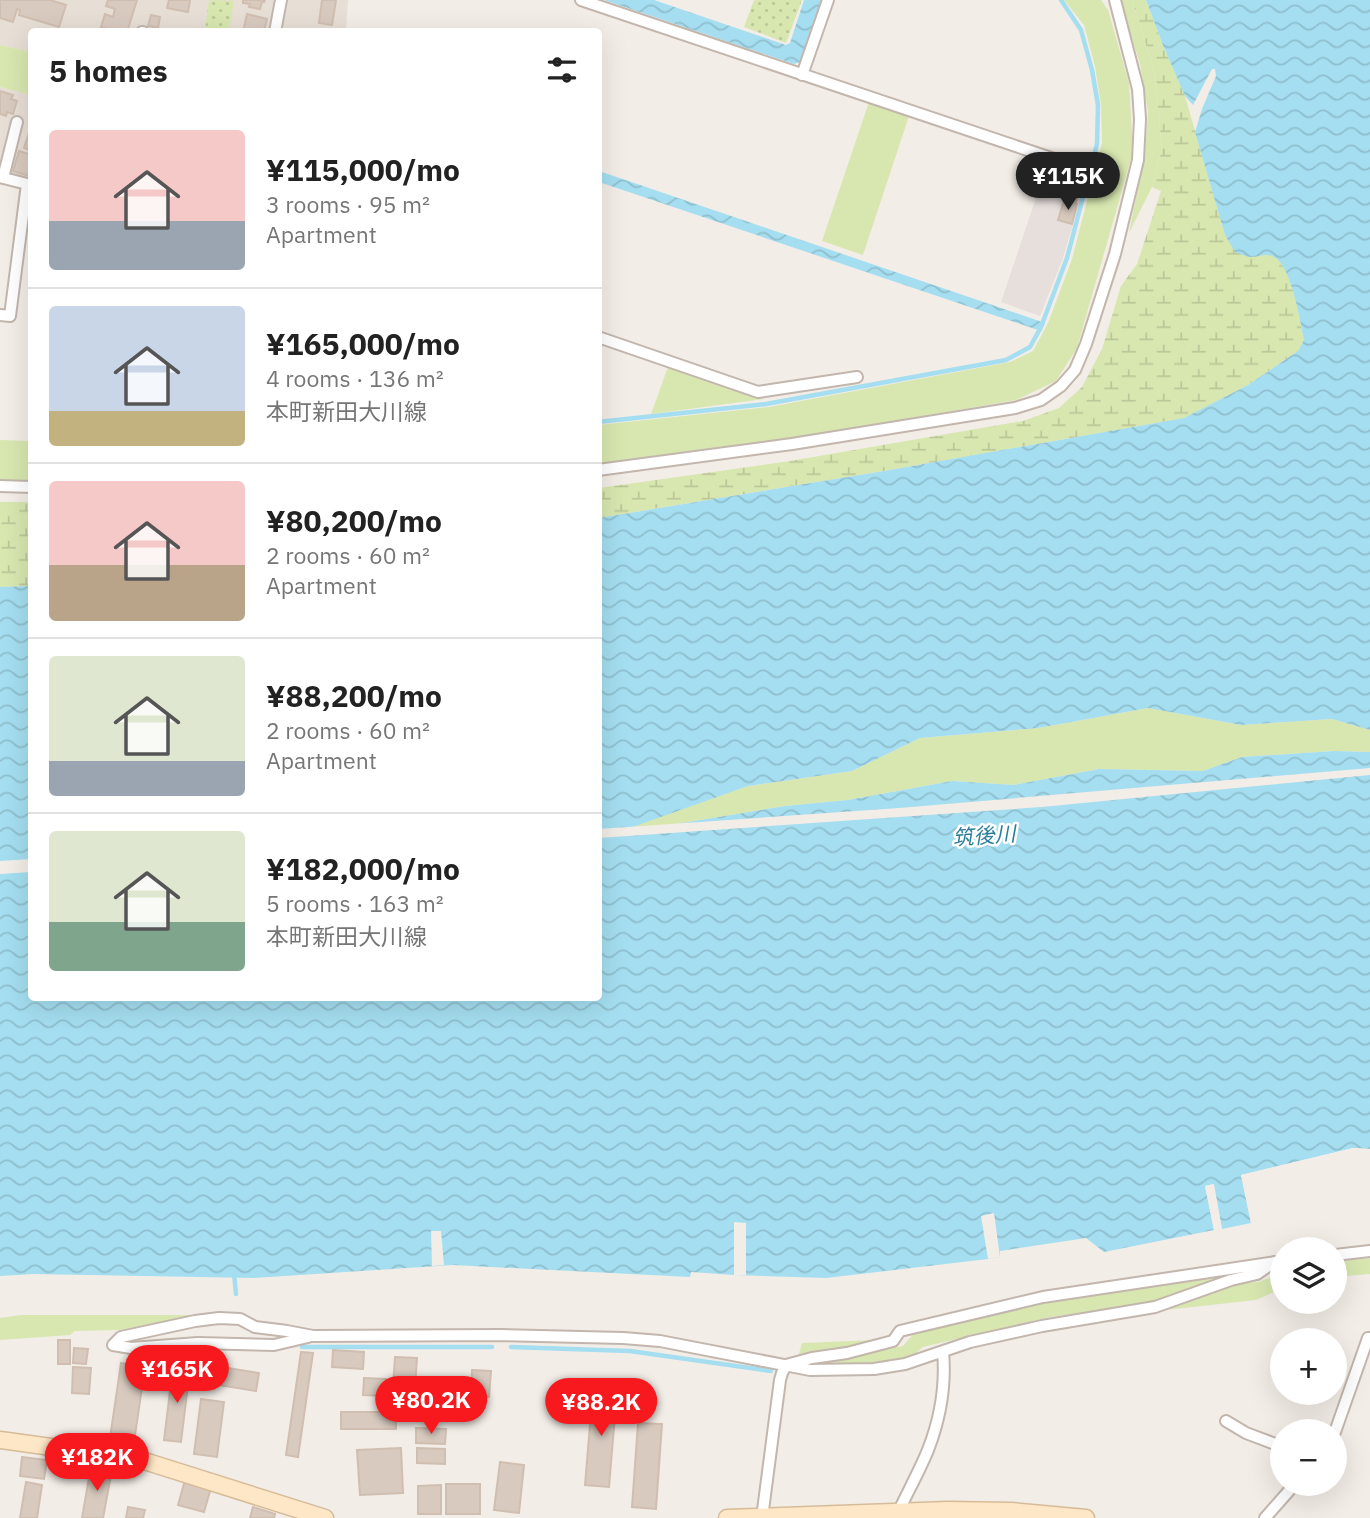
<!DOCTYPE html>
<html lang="en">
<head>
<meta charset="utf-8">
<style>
  :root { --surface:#fff; --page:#f6f6f6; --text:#222; --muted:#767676; --line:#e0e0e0; --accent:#f8191e }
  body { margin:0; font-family:"IBM Plex Sans","Noto Sans JP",sans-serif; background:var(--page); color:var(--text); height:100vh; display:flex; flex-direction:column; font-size:26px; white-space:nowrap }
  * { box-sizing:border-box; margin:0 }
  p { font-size:23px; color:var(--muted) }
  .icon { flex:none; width:38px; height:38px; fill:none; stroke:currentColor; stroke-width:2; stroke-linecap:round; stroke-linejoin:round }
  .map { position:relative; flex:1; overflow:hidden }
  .panel { position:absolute; left:28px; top:28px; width:574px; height:973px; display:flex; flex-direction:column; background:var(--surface); border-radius:7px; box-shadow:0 7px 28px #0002 }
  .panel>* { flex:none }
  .controls { position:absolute; left:1270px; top:1237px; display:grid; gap:14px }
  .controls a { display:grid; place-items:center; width:77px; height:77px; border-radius:50%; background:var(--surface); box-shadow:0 7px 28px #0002; font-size:35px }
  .price { position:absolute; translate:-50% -60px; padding:0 16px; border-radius:24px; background:var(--accent); color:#fff; font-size:23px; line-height:46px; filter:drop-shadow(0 2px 4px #0008) }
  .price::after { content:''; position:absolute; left:50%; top:42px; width:21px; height:16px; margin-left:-10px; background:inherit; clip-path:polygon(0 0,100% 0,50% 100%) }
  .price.current { background:#222; color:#fff }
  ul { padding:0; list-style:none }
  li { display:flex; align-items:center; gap:21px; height:175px; padding:0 21px }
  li+li { border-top:2px solid var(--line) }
  li span { display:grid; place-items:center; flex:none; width:196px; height:140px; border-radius:7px; color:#555 }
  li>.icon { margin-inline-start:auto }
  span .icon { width:84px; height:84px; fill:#fffc; stroke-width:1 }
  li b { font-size:30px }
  h2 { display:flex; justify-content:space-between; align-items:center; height:84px; padding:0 21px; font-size:30px }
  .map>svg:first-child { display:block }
  .residential { fill:#e7ded5 }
  .industrial { fill:#e6dfdc }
  .green { fill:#d8e7b0 }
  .wetland { fill:url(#wetland-marsh) }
  .garden { fill:url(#garden-dots) }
  .water { fill:url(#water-waves) }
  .pier { fill:#f3ede7 }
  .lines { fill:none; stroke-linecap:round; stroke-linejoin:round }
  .stream { stroke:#a4def0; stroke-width:4.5 }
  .building { fill:#d8cabf; stroke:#d0beb0; stroke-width:2 }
  .minor-casing { stroke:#c2b6ad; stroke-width:14 }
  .secondary-casing { stroke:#d6bb99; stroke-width:19 }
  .minor { stroke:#fff; stroke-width:10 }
  .secondary { stroke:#fee7c6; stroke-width:16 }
  .labels { text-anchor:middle; stroke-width:5; stroke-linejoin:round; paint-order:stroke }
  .water-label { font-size:21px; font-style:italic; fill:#2b7e9a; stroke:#fff }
</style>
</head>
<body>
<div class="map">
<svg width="1370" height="1518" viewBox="0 0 1370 1518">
  <defs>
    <pattern id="wetland-marsh" width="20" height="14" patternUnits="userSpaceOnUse" patternTransform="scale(1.75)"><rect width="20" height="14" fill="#d8e7b0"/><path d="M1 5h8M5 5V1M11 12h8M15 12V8" fill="none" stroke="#bbc798"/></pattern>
    <pattern id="garden-dots" width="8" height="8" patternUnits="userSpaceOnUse" patternTransform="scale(1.75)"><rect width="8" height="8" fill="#d8e7b0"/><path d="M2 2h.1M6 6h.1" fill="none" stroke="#bbc798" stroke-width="1.8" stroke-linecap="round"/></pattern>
    <pattern id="water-waves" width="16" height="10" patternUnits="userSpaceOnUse" patternTransform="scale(1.75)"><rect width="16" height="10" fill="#a4def0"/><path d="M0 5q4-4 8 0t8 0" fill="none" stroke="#8fbfce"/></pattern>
  </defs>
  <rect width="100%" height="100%" fill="#f3ede7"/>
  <path class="residential" d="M0 0H348L346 31 32 32 31 52 0 45Z
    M0 87 31 95V230L28 229 31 181 0 173Z"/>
  <path class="industrial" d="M1048 162 1087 176 1063 258 1040 316 1001 302Z"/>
  <path class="green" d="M1064 0H1101L1108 10 1129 83 1133 152 1077 348 1056 381 1016 400 787 440 599 464 598 425 769 407 1010 362 1033 351 1048 323 1072 259 1102 143 1101 105 1095 66 1084 25Z
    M1120 0H1132L1154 70 1162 149 1152 187 1129 233 1145 153 1148 112 1140 64Z
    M0 45 31 52V95L0 87Z
    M869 102 909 116 863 255 822 241Z
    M668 367 764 399 651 414Z
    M0 440 31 441V481L0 480Z
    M1148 708 1241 725 1332 719 1370 730V752L1334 751 1242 757 1203 771 1099 769 1014 785 952 781 848 800 785 806 604 836 748 786 852 771 920 738 1038 728Z
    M1370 1258V1274L1335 1277V1262Z
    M1283 1273V1288L1256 1300 1166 1310 1229 1284 1258 1282Z
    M1227 1275 1144 1304 1050 1317 923 1347 909 1359 859 1365 810 1364 903 1346 916 1331 1042 1300Z
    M21 1315H199L120 1330 75 1331 70 1335 0 1340V1318Z
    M876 1340 798 1357 802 1343Z"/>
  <path class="wetland" d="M1132 0H1146L1164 48 1185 96 1225 235 1249 257C1257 255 1268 252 1276 257 1292 268 1300 321 1304 340L1298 351 1248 385 1185 418 884 471 599 518V488L790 461 1023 421 1059 408 1082 387 1102 349 1121 286 1137 264 1161 191 1152 187 1162 149 1154 70Z
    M0 502H31V586L0 587Z"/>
  <path class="garden" d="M209 0 234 1 229 31H216L205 29Z
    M754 0H802L786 43 744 27Z"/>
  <path class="water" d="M604 0H654L786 45 790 43 804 0H821L800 62 794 64Z
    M1146 0H1370V730L1332 719 1241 725 1148 708 1038 728 920 738 852 771 748 786 610 835 785 806 848 800 952 781 1014 785 1099 769 1203 771 1242 757 1334 751 1370 752V1149L1353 1148 1241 1175 1251 1223 1222 1229 1213 1184 1205 1186 1214 1230 1104 1252 1086 1238 1000 1251V1257L988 1259 826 1278 734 1275 691 1272 690 1277 453 1265 254 1278 33 1274 0 1276V587L31 586 32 998H598L599 518 884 471 1184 418 1248 385 1298 351 1304 340C1300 321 1291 262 1272 256 1264 253 1259 257 1251 257 1246 257 1240 254 1235 252L1225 235 1195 132 1202 109 1216 76 1215 69H1212L1193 105 1185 96 1164 48Z
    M599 171 1045 323 1041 331 599 182Z"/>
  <path class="pier" d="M1370 768V775L1042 807 599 838V829L899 808Z
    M31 859V872L0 874V861Z
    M1353 1148 1370 1149V1152H1353L1245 1177 1254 1222 1251 1223 1241 1175Z
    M1214 1184 1222 1229H1219L1211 1188 1209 1189 1217 1230H1214L1205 1186Z
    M994 1213 1000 1257 988 1259 981 1216Z
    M734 1222 746 1223V1275H734Z
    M431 1231H441L444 1265 432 1266Z"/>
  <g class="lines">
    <path class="stream" d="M598 422 766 404 1006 360 1030 347 1041 327 1067 258 1097 144 1098 105 1092 70 1081 30 1061 0
      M234 1273 236 1294
      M302 1347H492
      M511 1347 630 1351 771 1371"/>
  </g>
  <path class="building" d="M0 0H50L66 5 59 27 19 15 20 10 17 9 13 22 0 18Z
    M108 0H137L127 32H116L101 27 105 14 113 17 115 9 106 6Z
    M169 0H190L188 12 167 8Z
    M243 0H265L264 2H262L260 9 249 7 250 4 243 3Z
    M322 0H336L332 25 319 23Z
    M247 14 267 19 264 32H243Z
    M151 15 160 17 158 28 148 26Z
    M0 91 13 95 11 99 17 101 13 114 7 112 6 116 0 114Z
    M30 130 32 131V151L24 148Z
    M19 151 32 155V168L29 176 13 171Z
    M1074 174 1083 177 1076 202 1066 199Z
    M1064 201 1077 204 1072 224 1058 220Z
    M58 1340H70V1364H58Z
    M74 1348 88 1349 86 1364 73 1363Z
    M333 1350 364 1352 363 1369 332 1367Z
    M301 1352 313 1353 298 1457 286 1455Z
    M395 1357 417 1358 415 1388 393 1387Z
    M121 1363 145 1367 134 1442 110 1438Z
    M209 1365 259 1373 256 1391 206 1383Z
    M73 1367 91 1368 89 1394 72 1393Z
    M173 1367 190 1369 181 1442 164 1440Z
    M472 1370 491 1371 489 1397 471 1396Z
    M364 1378 386 1379 385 1396 363 1395Z
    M593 1389 617 1391 609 1487 585 1485Z
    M201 1399 224 1402 217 1457 194 1454Z
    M341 1412H396V1429H341Z
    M638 1423 662 1424 656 1509 632 1507Z
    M416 1428 446 1429 445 1444 416 1443Z
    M401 1448 403 1493 360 1495 357 1450Z
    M417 1448 445 1449V1464L417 1463Z
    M22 1457 47 1460 44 1479 20 1476Z
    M500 1462 524 1465 519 1513 494 1510Z
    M91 1466 112 1470 103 1518H82Z
    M185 1480 211 1488 204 1512 178 1505Z
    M26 1482 42 1485 37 1518H20Z
    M446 1484H480V1514H446Z
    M441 1485V1514H418V1486Z
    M128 1507 145 1510 143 1518H126Z
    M253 1507 275 1514 274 1518H250Z"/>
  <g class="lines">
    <g class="minor-casing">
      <path id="minor" d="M581 0 1084 169
        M142 32H143
        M275 32 281 0
        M802 75 828 0
        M0 177 31 185
        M3 178 17 122
        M0 315 10 316 27 184
        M598 337 758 392 857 377
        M598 470 792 444 1015 408 1041 400 1061 386 1075 370 1086 344 1115 254 1138 160 1140 119 1138 89 1115 0
        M0 486 32 487
        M1335 1255 1370 1251
        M113 1345 121 1337 195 1321 219 1318 240 1319 255 1327 287 1331 313 1336 501 1335 623 1338 660 1341 810 1370 874 1369 905 1364 970 1342 1042 1326 1155 1307 1231 1280 1257 1274 1274 1262
        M113 1345 131 1348 198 1343 274 1345 308 1337
        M1226 1421 1246 1433 1283 1447
        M1335 1432 1368 1338H1370
        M897 1515C907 1493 919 1472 928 1450 940 1419 946 1385 943 1352
        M762 1518 780 1380 782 1373 786 1365 812 1358 847 1353 893 1341 900 1331 1043 1297 1283 1261
        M1265 1518 1295 1484"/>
    </g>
    <g class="secondary-casing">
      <path id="secondary" d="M0 1440 138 1459 325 1518
        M727 1518 948 1510 1011 1511 1086 1518"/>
    </g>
    <use href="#minor" class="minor"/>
    <use href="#secondary" class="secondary"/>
  </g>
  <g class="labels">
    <g class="water-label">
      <text transform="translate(984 836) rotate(-4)" y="7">筑後川</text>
    </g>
  </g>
</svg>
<div class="controls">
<a><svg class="icon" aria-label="layers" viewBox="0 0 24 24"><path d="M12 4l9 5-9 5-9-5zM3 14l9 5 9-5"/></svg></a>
<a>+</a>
<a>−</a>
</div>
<b class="price current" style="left:1068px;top:212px">¥115K</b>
<b class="price" style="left:177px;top:1405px">¥165K</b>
<b class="price" style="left:431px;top:1436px">¥80.2K</b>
<b class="price" style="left:601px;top:1438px">¥88.2K</b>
<b class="price" style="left:97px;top:1493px">¥182K</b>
<section class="panel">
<h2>5 homes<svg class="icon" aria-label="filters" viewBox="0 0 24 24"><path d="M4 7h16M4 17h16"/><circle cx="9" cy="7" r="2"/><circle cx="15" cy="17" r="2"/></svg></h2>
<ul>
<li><span style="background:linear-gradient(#f6c9c9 65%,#9aa5b1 0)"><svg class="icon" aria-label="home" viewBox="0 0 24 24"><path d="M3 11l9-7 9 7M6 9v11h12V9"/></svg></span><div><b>¥115,000/mo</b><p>3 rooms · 95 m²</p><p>Apartment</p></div></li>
<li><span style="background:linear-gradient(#c9d6e8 75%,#c2b280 0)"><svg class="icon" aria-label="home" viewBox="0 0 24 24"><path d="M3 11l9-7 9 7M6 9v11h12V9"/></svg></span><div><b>¥165,000/mo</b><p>4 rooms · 136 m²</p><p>本町新田大川線</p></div></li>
<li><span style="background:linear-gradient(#f6c9c9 60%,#b9a48a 0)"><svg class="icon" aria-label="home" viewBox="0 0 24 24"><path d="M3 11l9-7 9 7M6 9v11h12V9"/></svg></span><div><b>¥80,200/mo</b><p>2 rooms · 60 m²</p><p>Apartment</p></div></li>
<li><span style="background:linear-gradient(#dfe7d0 75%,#9aa5b1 0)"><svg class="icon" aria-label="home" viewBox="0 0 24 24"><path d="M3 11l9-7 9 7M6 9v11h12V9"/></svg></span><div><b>¥88,200/mo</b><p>2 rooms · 60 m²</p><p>Apartment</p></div></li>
<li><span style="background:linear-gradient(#dfe7d0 65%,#7fa58c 0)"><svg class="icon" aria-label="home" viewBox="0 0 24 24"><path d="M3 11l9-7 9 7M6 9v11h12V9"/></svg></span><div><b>¥182,000/mo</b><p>5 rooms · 163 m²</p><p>本町新田大川線</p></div></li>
</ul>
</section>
</div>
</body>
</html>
